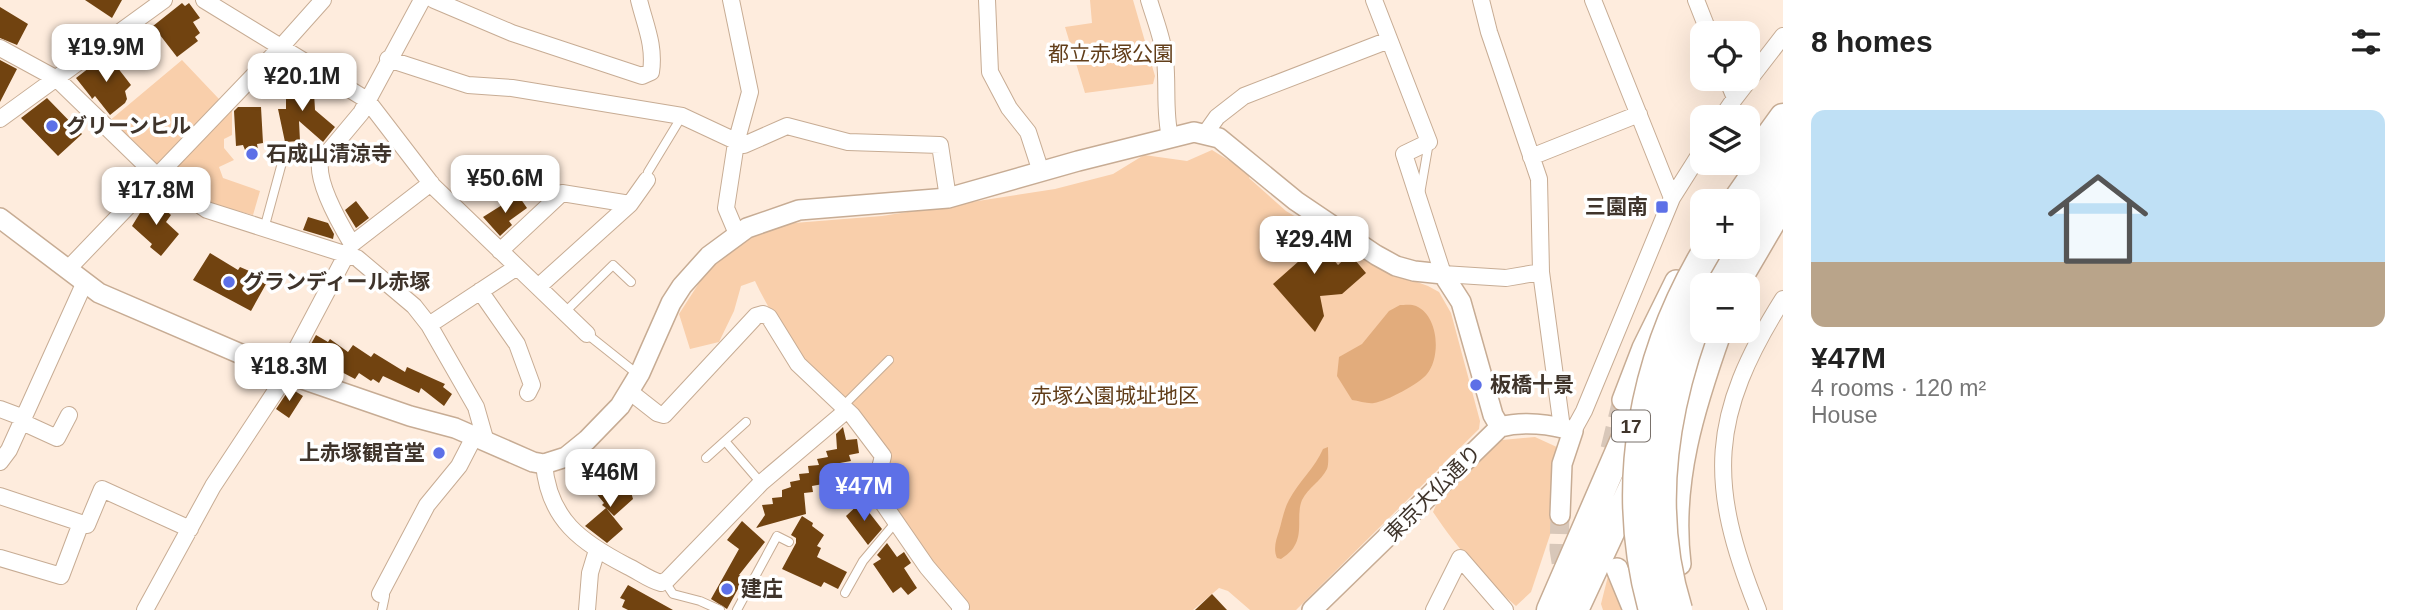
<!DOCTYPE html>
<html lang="en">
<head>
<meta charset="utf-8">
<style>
  :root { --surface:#fff; --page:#f6f6f6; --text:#222; --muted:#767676; --line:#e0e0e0; --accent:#5d70e7 }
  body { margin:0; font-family:Arial,"Noto Sans JP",sans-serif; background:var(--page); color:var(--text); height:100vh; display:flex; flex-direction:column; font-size:26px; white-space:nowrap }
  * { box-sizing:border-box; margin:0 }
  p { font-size:23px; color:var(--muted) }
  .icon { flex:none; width:38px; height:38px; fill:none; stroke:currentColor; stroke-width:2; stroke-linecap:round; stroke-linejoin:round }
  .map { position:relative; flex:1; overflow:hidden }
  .sheet { display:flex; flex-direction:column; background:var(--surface); width:630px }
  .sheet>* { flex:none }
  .tools { position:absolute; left:1690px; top:21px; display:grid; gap:14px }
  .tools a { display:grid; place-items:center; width:70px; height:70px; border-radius:14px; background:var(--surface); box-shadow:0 7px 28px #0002; font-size:35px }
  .price { position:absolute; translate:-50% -60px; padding:0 16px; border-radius:14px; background:#fff; color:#222; font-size:23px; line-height:46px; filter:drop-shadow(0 2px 4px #0008) }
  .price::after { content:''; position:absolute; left:50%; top:42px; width:21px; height:16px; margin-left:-10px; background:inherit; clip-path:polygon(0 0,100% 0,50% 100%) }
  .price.current { background:var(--accent); color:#fff }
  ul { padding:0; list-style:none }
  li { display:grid; align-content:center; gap:14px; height:371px; padding:0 28px }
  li+li { border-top:2px solid var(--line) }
  li span { display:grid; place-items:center; height:217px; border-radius:14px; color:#555 }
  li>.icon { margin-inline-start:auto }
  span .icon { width:126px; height:126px; fill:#fffc; stroke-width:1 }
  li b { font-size:30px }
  h2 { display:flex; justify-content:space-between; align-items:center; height:84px; padding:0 28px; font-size:30px }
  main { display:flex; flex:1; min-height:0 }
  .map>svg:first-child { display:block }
  .green { fill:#f9cfab }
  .water { fill:#e2ac7c }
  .building { fill:#714310 }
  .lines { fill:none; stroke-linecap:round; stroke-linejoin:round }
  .tertiary-tunnel { stroke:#d8c7b9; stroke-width:19; stroke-dasharray:19 10; stroke-linecap:butt }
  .secondary-tunnel { stroke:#d8c7b9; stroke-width:21; stroke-dasharray:21 10; stroke-linecap:butt }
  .service-casing { stroke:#c7ac94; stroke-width:10 }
  .minor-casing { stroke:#c7ac94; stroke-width:18 }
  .tertiary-casing { stroke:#c7ac94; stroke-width:22 }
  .secondary-casing { stroke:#c7ac94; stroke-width:24 }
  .trunk-casing { stroke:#c7ac94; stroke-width:29 }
  .motorway-casing { stroke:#c7ac94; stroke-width:31 }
  .service { stroke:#fff; stroke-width:8 }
  .minor { stroke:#fff; stroke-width:16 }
  .tertiary { stroke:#fff; stroke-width:19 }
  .secondary { stroke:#fff; stroke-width:21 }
  .trunk { stroke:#fff; stroke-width:26 }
  .motorway { stroke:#fff; stroke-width:28 }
  .motorway-bridge-casing { stroke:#c7ac94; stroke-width:31; stroke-linecap:butt }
  .motorway-bridge { stroke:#fff; stroke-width:28 }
  .poi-dot { fill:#5d70e7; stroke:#fff; stroke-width:2.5 }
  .labels { text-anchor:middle; stroke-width:7; stroke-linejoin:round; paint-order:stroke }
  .shield { fill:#fff; stroke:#79716b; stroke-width:2 }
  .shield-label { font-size:19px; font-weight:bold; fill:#3f342b }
  .park-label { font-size:21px; fill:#623e1a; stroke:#fff }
  .poi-label { font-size:21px; font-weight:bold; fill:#3f342b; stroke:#fff; text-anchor:start }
  .street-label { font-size:21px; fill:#3f342b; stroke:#fff }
</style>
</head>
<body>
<main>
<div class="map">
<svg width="1783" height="610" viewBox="0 0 1783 610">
  <rect width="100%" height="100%" fill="#feecdd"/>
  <path class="green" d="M1090 0H1133L1155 76 1153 84 1085 93 1065 27 1092 23Z
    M182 60 219 99 168 157 160 163 154 164 108 122Z
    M232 109V135L224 139V148L234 160 219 167 223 178 260 191 253 215 211 204 171 178 170 171Z
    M1212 150 1251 174 1249 178 1286 211 1387 271 1428 286 1439 292 1451 313 1480 421 1479 429 1296 610H1250L1228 591 1219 588 1193 610H965L880 488 886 472C843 413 786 347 755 281L741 286 734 311 719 342 690 349 679 314 710 266 737 240 794 223 882 216 1055 189 1113 174 1144 155 1187 161Z
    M1535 437 1559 448 1563 496 1531 592 1516 606C1482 577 1458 549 1433 512L1446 482 1486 446 1502 440Z
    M1624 571 1630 610H1603L1601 604 1608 576Z"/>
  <path class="water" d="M1400 305C1404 305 1412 304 1416 306 1439 316 1441 357 1427 374 1419 384 1387 401 1374 403 1368 404 1359 401 1352 400L1337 376 1339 357 1362 344 1389 311Z
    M1328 447C1328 454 1329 464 1327 469 1321 481 1308 488 1302 500 1294 519 1309 542 1281 559L1277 558C1273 549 1276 540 1279 531 1282 521 1284 509 1289 500 1299 481 1315 468 1323 449Z"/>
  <path class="building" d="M85 0H122L112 18Z
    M182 3 185 6 189 3 200 18 193 22 200 33 195 37 198 41 177 57 153 26Z
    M0 7 28 24 17 45 0 38Z
    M107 54 131 85 125 91 127 99 125 103 110 115 95 96 92 99 91 97 76 78Z
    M0 60 17 69 0 102Z
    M304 77V94L314 93 315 110 335 127 323 142 299 121 300 141 285 142 278 109H286V78Z
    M47 98 82 134 58 156 21 118Z
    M238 107H261L263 143 257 144 258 150H245L243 145 236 146 234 111Z
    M518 195 527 208 509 221 512 225 500 236 483 217Z
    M153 199 171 215 166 222 179 234 161 256 150 247 152 244 132 226 143 208Z
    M356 201 369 218 356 228 345 210Z
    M308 217 328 223 334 234 333 239 303 230Z
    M1303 223 1338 265 1350 254 1366 273 1342 294 1320 296 1324 316 1315 332 1273 284 1299 261 1282 241Z
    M210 253 238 270 240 267 254 273 252 277 266 284 251 311 193 280Z
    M316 335 328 342 330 339 348 352 353 345 371 357 374 353 405 372 407 367 445 384 443 387 452 394 444 406 421 388 419 393 383 376 379 383 373 379 371 381 359 373 355 379 332 367 331 369 306 353Z
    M290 388 303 396 289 418 276 409Z
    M843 427 846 440 857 439 859 453 849 455 851 461 840 463 841 469 831 470 832 476 821 478 823 484 812 486 813 492 804 493 806 514 756 528 765 515 762 505 773 504 772 498 782 497V490L791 487 790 482 800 480 799 474 809 473 808 466 819 465 817 459 828 457 826 451 837 449 836 434Z
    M614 475 631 492 633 499 614 516 606 508 623 529 607 543 585 526 606 508 602 505 604 503 595 492Z
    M861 502 882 529 868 545 846 516Z
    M802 516 813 523 812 526 824 535 817 546 821 548 817 557 847 572 838 589 824 582 821 587 782 569 796 543V538L791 535Z
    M742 521 765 542 739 575 744 578 727 609 711 599 739 549 727 540Z
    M887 543 897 557 904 552 911 563 904 568 917 588 908 595 901 587 893 593 873 564 881 559 877 555Z
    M628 585 673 610H628L622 607 625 600 620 598Z
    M1212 594 1227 610H1195Z"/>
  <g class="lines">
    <path class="tertiary-tunnel" d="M1560 515 1559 549 1564 581"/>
    <path class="secondary-tunnel" d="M1611 449 1623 400"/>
    <g class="service-casing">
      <path id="service" d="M648 172 682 116
        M1420 194 1429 142
        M264 229 283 159 280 151
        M564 313 613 265 631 282
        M587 334 631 369 640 373
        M843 406 889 360
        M725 441 761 483
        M706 458 746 422
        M665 582 673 594 700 601 720 610
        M845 593 863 561 895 523
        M380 594 385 596 382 610
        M737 610 777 536 789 542"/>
    </g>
    <g class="minor-casing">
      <path id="minor" d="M204 0 367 100 433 186 587 334
        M434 0 512 33 642 76 651 72C655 45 645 25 639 0
        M731 0 750 92 736 143 726 208 737 234
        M987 0 990 72 1009 108 1028 132 1041 172
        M1149 0C1155 20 1163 39 1165 59 1168 86 1164 111 1170 137
        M1374 0 1429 142 1404 154 1443 274 1506 278 1541 272
        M1481 0 1489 32 1539 179 1541 272 1562 428
        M1593 0 1672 198
        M1696 0 1709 33
        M0 48 57 79 156 175 207 210 357 258 414 306 429 325 476 407 486 442
        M388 59 468 85 512 88 682 116 744 145 787 126 848 142 940 145 948 198
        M1727 79 1735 98
        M1722 117 1735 98 1783 36
        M0 119 164 0
        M1205 134 1217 117 1244 96 1389 40
        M1531 157 1639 114
        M352 244 431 183
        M500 251 562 193 630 204
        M67 270 281 47 323 0
        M538 287 630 204 647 180
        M480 291 517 344 532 385 528 393
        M429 325 517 267
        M629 391 657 413 664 415 756 316 763 314 769 317 798 364 852 415 883 456 875 488 878 496 927 567 961 607 960 610
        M0 409 24 418
        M22 422 57 438 69 415
        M1573 431 1584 411 1672 198 1703 149
        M0 462 9 450 84 284
        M544 464C549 520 581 542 627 566 638 571 649 580 661 583L667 580 761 483 846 411
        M0 496 87 525 102 489 190 529
        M0 558 61 576 81 523
        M380 594 427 505 459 466 474 437
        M145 610 213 486 281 383 290 361 352 244C340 224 317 184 320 162L361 113 422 0
        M587 610 590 573 597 550
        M1434 610 1460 558 1505 610
        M1758 610C1707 483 1709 416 1783 299"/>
    </g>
    <g class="tertiary-casing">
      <path id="tertiary" d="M0 218 99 293 285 373 410 416 455 428 533 462 544 464 566 457 587 440 620 406 640 373 671 303 682 286 709 256 747 228 799 210 948 198 1078 161 1194 132 1219 138 1296 201 1376 255 1396 266 1414 271 1443 274 1461 302 1493 415 1500 427
        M1312 610 1500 427C1523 421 1551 424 1573 431L1562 464 1560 515"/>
    </g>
    <g class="secondary-casing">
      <path id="secondary" d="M1623 400 1643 348 1676 281
        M1680 564C1670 482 1694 407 1721 331
        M1617 569 1634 610"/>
    </g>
    <g class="trunk-casing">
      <path id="trunk" d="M1759 150 1783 117
        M1735 285 1783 203
        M1689 369 1710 331
        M1550 610 1641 400
        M1575 610 1640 470"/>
    </g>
    <g class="motorway-casing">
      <path id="motorway" d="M1737 201 1783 135
        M1748 221 1783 168
        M1712 285 1732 247"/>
    </g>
    <use href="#service" class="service"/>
    <use href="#minor" class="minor"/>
    <use href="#tertiary" class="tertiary"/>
    <use href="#secondary" class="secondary"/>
    <use href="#trunk" class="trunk"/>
    <use href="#motorway" class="motorway"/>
    <g class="motorway-bridge-casing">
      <path id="motorway-bridge" d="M1653 610C1618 486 1643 356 1709 247
        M1678 610C1646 507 1664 403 1703 305"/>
    </g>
    <use href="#motorway-bridge" class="motorway-bridge"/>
  </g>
  <g class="poi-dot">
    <circle cx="52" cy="126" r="7"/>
    <circle cx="252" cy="154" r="7"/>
    <rect x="1655" y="200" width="14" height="14" rx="3.5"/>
    <circle cx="229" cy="282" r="7"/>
    <circle cx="1476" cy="385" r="7"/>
    <circle cx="439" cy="453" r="7"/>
    <circle cx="727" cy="589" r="7"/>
  </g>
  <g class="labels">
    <rect class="shield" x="1612" y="410.5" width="38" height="31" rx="5"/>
    <g class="shield-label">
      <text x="1631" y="433">17</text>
    </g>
    <g class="park-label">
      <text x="1111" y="61">都立赤塚公園</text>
      <text x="1115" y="403">赤塚公園城址地区</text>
    </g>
    <g class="poi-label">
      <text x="66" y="133">グリーンヒル</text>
      <text x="266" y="161">石成山清涼寺</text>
      <text x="1648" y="214" text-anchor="end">三園南</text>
      <text x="243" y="289">グランディール赤塚</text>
      <text x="1490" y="392">板橋十景</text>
      <text x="425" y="460" text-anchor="end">上赤塚観音堂</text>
      <text x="741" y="596">建庄</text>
    </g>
    <g class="street-label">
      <text transform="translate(1433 493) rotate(-45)" y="7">東京大仏通り</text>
    </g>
  </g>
</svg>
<div class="tools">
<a><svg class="icon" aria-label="locate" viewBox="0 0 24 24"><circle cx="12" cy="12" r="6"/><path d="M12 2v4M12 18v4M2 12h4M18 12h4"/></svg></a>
<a><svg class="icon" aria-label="layers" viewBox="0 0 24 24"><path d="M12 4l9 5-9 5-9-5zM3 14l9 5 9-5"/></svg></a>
<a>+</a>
<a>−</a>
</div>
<b class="price" style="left:106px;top:84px">¥19.9M</b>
<b class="price" style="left:302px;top:113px">¥20.1M</b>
<b class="price" style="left:505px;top:215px">¥50.6M</b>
<b class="price" style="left:156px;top:227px">¥17.8M</b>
<b class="price" style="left:1314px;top:276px">¥29.4M</b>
<b class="price" style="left:289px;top:403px">¥18.3M</b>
<b class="price" style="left:610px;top:509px">¥46M</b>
<b class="price current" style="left:864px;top:523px">¥47M</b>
</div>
<section class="sheet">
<h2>8 homes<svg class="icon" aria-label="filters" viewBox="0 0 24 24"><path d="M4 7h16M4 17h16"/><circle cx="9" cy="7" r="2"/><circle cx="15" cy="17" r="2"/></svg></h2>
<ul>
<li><span style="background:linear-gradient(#bfe0f5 70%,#b9a48a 0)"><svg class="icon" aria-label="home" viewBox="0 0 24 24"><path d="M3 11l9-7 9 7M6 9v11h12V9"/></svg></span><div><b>¥47M</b><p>4 rooms · 120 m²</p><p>House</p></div></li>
</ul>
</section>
</main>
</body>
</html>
